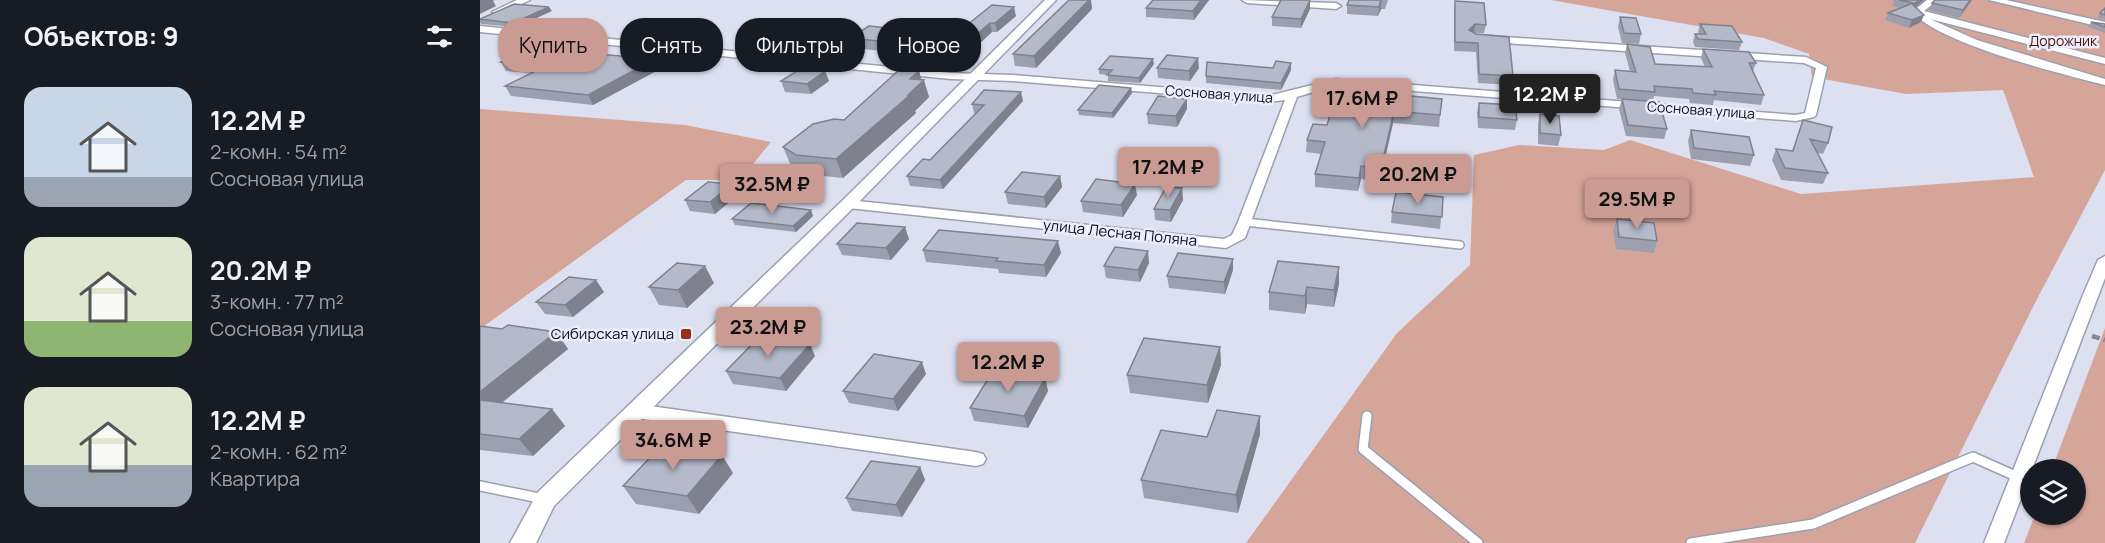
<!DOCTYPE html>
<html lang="ru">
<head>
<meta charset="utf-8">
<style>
  :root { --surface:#171b24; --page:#242831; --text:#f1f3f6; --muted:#9ea1a6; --accent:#c99b93 }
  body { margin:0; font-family:Manrope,sans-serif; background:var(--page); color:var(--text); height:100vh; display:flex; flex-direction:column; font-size:22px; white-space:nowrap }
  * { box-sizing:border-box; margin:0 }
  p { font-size:20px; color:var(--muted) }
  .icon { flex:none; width:33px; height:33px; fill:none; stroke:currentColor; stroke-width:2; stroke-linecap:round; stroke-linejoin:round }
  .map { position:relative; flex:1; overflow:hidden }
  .side { display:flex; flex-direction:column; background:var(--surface); width:480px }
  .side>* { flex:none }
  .banner { position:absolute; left:18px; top:18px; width:570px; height:54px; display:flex; gap:12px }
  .fabs { position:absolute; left:1540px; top:459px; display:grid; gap:12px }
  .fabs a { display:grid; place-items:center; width:66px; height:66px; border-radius:50%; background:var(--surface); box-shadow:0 2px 4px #0004; font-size:30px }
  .price { position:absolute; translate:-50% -51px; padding:0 14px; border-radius:6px; background:var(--accent); color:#111; font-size:20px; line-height:39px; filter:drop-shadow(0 2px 3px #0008) }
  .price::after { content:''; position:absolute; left:50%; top:36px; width:18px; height:14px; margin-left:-9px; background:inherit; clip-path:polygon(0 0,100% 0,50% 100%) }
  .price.active { background:#222; color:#fff }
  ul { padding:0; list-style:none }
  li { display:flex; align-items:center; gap:18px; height:150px; padding:0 24px }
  li span { display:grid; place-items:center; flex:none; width:168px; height:120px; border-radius:18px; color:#555 }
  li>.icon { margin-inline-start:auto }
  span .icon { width:72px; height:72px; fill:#fffc; stroke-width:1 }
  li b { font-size:26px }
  h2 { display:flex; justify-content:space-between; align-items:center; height:72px; padding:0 24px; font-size:26px }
  .pill { padding:0 21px; border-radius:24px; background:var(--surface); box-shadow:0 2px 4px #0004; font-size:21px; line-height:54px }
  .pill.active { background:var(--accent); color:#111 }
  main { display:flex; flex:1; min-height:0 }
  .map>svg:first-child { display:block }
  .green { fill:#d6a59a }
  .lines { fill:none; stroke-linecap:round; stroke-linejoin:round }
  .service-far1-casing { stroke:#9ba0af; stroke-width:10 }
  .service-casing { stroke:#9ba0af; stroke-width:12 }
  .minor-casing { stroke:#9ba0af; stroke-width:3 }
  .tertiary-casing { stroke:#9ba0af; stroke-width:3 }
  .path { stroke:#848793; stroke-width:4.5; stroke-dasharray:8 4; stroke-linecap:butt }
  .service-far1 { stroke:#fff; stroke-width:7 }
  .service { stroke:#fff; stroke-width:9 }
  .minor { fill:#fff; fill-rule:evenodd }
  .tertiary { fill:#fff; fill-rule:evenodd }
  .wall { fill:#9ca0ae }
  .shaded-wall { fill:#7f828d }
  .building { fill:#b5baca; stroke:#7f828d; stroke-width:1.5 }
  .poi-dot { fill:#982f1a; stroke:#e9eefe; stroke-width:2 }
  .labels { text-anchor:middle; stroke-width:5; stroke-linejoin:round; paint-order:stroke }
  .far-park-label { font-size:14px; fill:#501004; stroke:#e9eefe }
  .far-street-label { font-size:14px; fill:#0c0d13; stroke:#e9eefe }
  .street-label { font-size:15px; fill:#0c0d13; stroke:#e9eefe }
  .poi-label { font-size:15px; fill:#0c0d13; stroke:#e9eefe; text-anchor:end }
</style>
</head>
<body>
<main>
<section class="side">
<h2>Объектов: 9<svg class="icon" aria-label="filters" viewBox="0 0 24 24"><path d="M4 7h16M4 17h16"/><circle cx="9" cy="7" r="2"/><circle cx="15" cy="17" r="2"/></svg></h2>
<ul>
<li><span style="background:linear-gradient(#c9d6e8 75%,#9aa5b1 0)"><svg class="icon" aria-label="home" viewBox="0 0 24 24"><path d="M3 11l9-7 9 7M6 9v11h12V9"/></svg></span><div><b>12.2M ₽</b><p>2-комн. · 54 m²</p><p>Сосновая улица</p></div></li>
<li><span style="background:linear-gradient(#dfe7d0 70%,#8fb573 0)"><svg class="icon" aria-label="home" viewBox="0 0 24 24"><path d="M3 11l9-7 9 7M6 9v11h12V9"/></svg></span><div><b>20.2M ₽</b><p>3-комн. · 77 m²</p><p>Сосновая улица</p></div></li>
<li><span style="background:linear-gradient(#dfe7d0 65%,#9aa5b1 0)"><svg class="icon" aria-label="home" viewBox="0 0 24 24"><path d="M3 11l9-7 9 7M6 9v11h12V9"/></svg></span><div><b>12.2M ₽</b><p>2-комн. · 62 m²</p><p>Квартира</p></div></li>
</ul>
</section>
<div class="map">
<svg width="1625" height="543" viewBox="0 0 1625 543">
  <rect width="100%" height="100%" fill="#dce0f1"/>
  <path class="green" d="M1071 0H1625V170L1556 301 1435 543H766L917 333 990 265 994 155 1039 145 1124 150 1150 140 1321 194 1554 177 1523 90 1426 94 1332 77 1329 54 1284 38Z
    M0 109 205 125 291 142 260 180H206L4 326H0Z
    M1625 328V543H1544L1555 515 1596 514V470L1572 469Z"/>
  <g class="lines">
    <g class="service-far1-casing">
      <path id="service-far1" d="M765 222 980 245"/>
    </g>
    <g class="service-casing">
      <path id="service" d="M887 416 883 449 998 543
        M0 486 64 499
        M1211 543 1333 524 1493 457 1540 478"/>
    </g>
    <g class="minor-casing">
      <path id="minor" d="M37 0H50L20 14 12 12Z
        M762 0 856 3 861 6 856 9 767 3Z
        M1447 0H1458L1444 11 1625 58V64L1450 19 1497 40 1625 79V85C1581 74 1460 44 1432 12Z
        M1509 0H1526L1625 22V28Z
        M0 26 471 73 533 75 788 96 856 79 1316 115 1325 113 1336 68 1324 63 1010 42 1005 39 1010 36 1326 57 1347 67 1336 115 1334 117 1316 121 856 85 817 97 765 238 746 248 368 208 361 204 368 200 744 239 752 235 758 222 805 100 788 102 533 81 471 79 0 32Z
        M1625 256V278L1524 543H1504L1603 295 1618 260Z
        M156 404 496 452 503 454 506 459 503 464 496 466 156 418 150 416 147 411 150 406Z"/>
    </g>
    <g class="tertiary-casing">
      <path id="tertiary" d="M565 0H576L374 207 74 506 56 543H30L58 492 362 201Z"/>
    </g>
    <path class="path" d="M1612 336 1625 340"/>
    <use href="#service-far1" class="service-far1"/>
    <use href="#service" class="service"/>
    <use href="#minor" class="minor"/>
    <use href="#tertiary" class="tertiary"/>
  </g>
  <path class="wall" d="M589 0H611L612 9 556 68 535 66 533 54Z
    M673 0H729L714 20 666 17V8Z
    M869 0H908L905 9H901L898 16 867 14V5Z
    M1414 0H1444L1436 7 1441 22 1429 28 1405 20 1408 13 1420 8 1412 6Z
    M1492 0 1479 18 1449 10 1452 3Z
    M975 1 1006 25 1004 33H994L1033 76 1032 85 998 83 996 52 974 51V10Z
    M512 5 536 16 517 32H512L485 57 463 56 461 46Z
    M1625 8V20L1617 18 1620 13Z
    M830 9 821 28 792 26V17Z
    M72 11 36 27 1 24 0 22V19Z
    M1140 17 1161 34 1159 44 1142 43 1138 27Z
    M1611 22 1625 24V33L1608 27Z
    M1220 24 1262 42 1259 50 1215 47 1213 42 1215 34H1219L1218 32Z
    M370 38H420L402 51 373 48Z
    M1147 44 1175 64 1225 67 1221 58 1223 49 1276 63 1273 71 1284 95 1281 105 1234 100 1233 105 1210 103 1209 99 1174 96 1173 101 1187 129 1184 139 1146 136 1139 109 1142 99H1137L1133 80 1135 70 1150 71 1145 53Z
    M21 62 180 69 113 105 31 96 25 86 51 73 26 71Z
    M674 64 660 83 628 81V75L619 74V69Z
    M677 68H719L710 81 678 78Z
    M811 70 801 90 726 83V76Z
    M345 71 349 81 331 94 305 92 301 81Z
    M439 71 441 79 449 97 435 111 436 113 363 178 324 174 311 166 303 147 364 120Z
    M651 88 652 93 633 118 599 115 598 110Z
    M707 99V109L697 127 668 124 667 114Z
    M962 99 959 127 913 123 900 181 881 179 878 191 835 187V174L841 154 826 152 827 140 847 125Z
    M543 101 463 189 430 186 427 176 450 160 496 113H494L492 104Z
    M999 103 1037 120 1035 130 998 128 997 113Z
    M1060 114 1081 135 1078 146 1058 144V124Z
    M1323 120 1348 143 1343 154 1338 153 1348 173 1343 184 1301 180 1292 160 1296 149 1312 151Z
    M1211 130 1274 155 1270 166 1211 159 1208 141Z
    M580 176 582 187 566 208 528 204 525 192Z
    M702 188 703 200 691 222 675 220 674 209Z
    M258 195 235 214 210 211 205 200Z
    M657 195 643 217 603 212 601 201Z
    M963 197 960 229 911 223 912 212Z
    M333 216 316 232 255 225 252 219Z
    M1137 219 1177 241 1174 253 1136 249 1133 230Z
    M429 239 411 260 362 255 357 244Z
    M443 250 581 253 566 277 519 273 518 269 446 262Z
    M753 259V270L745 294 689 288 687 276Z
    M669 263 660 282 626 278 624 266Z
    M859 267V284L854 307 827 304 825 314 789 310V292Z
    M234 283 207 308 179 305 169 287Z
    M124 292 93 317 65 314 56 302Z
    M0 326 22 329 76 332 88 349 22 403 72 409 85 426 53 456 0 450Z
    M740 347 741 365 728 403 650 393 647 375Z
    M335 356 306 391 253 384 246 371Z
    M446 374 418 411 369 403 363 391Z
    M565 378 568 391 548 428 494 421 490 408Z
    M780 434 758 513 664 498 661 480 727 437Z
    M440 467 445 480 422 517 372 511 366 498Z
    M253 473 219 514 156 504 143 486Z"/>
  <path class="shaded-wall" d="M0 0H15L13 1 16 6 0 14Z
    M609 0H611L612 9 556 68 554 56Z
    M721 0H729L714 20 713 11Z
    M830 0V9L821 28V19Z
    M901 0V9L898 16 899 7Z
    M1439 0H1444L1430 12 1433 5Z
    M1490 0H1492L1479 18 1483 10Z
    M69 7 72 11 36 27 33 23Z
    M534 7 536 16 517 32 515 23Z
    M1444 15 1441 22 1429 28 1432 20Z
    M510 23 512 32 485 57 482 47Z
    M995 24 994 33 989 30Z
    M418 29 420 38 402 51 399 41Z
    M718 58 719 68 710 81 709 71Z
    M175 59 180 69 113 105 108 95Z
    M673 59 674 64 660 83 659 78Z
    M811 63V70L801 90V83Z
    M345 71 349 81 331 94 327 84Z
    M439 71 442 82 444 80 449 97 435 111 436 113 363 178 356 159Z
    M651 88 652 93 633 118 632 113Z
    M541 92 543 101 463 189 460 180Z
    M707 99V109L697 127 696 116Z
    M914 111 913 123 900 181 901 168Z
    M881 166V179L878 191 879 178Z
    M580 176 582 187 566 208 564 197Z
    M252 184 258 195 235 214 230 202Z
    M655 184 657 195 643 217 641 205Z
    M702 188 703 200 691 222 690 210Z
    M331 210 333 216 316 232 313 226Z
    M425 227 429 239 411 260 406 248Z
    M578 241 581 253 566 277 564 265Z
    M668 251 669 263 660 282 658 270Z
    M753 259V270L745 294 744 282Z
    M225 266 234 283 207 308 198 290Z
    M859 267V284L854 307V290Z
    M116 280 124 292 93 317 85 305Z
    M827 287V304L825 314V296Z
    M76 332 88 349 5 416 0 410V392Z
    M330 344 335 356 306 391 300 378Z
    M740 347 741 365 728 403 727 385Z
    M442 362 446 374 418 411 413 399Z
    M565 378 568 391 548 428 544 416Z
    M72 409 85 426 53 456 39 439Z
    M780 416V434L758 513 756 495Z
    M242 455 253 473 219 514 207 496Z
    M440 467 445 480 422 517 416 505Z"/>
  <path class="building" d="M589 0H609L554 56 533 54Z
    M673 0H721L713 11 666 8Z
    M801 0H830L821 19 792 17Z
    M869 0H901L899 7 867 5Z
    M1419 0H1439L1433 5 1444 15 1432 20 1408 13 1433 3Z
    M1455 0H1490L1483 10 1452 3Z
    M975 1 1004 3 1006 25 995 24 989 30 996 34 1029 37 1033 76 999 74 998 43 975 42Z
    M34 4 69 7 33 23 0 19Z
    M512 5 534 7 515 23H510L482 47 461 46Z
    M1625 8V15L1620 13Z
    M1140 17 1156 18 1161 34 1144 33Z
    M1611 22 1625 24V27Z
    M1220 24 1252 26 1262 42 1218 39 1215 34H1226Z
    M389 26 418 29 399 41 370 38Z
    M1147 44 1170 47 1175 64 1232 67 1223 49 1269 52 1276 63H1269L1284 95 1234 91 1236 95 1213 93 1212 89 1174 86 1175 92 1139 89 1135 70 1156 72Z
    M49 48 175 59 108 95 25 86 66 66 21 62Z
    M687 55 718 58 709 71 677 68Z
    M630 56 673 59 659 78 627 75 632 70 619 69Z
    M796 61 811 63 801 83 726 76 727 62 793 68Z
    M320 69 345 71 327 84 301 81Z
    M419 70 439 71 430 79 444 80 428 95H430L356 159 316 155 303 147 333 124 354 119 364 120Z
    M619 85 651 88 632 113 598 110Z
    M858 89 962 99 960 115 914 111 901 168 881 166 879 178 835 174 845 142 827 140 833 124 847 125Z
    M504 90 541 92 460 180 427 176 443 159 450 160 504 105 492 104Z
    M678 96 707 99 696 116 667 114Z
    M1142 99 1179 102 1187 129 1148 125Z
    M999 103 1035 105 1037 120 999 117Z
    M1060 114 1079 116 1081 135 1060 133Z
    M1323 120 1352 127 1348 143 1330 139 1348 173 1305 168 1296 149 1313 151Z
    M1211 130 1269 137 1274 155 1214 148Z
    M542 172 580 176 564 197 525 192Z
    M616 179 655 184 641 205 601 201Z
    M228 182 252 184 230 202 205 200Z
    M686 187 702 188 690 210 674 209Z
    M916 192 963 197 962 217 912 212Z
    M271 203 331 210 313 226 252 219Z
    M1137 219 1174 223 1177 241 1139 237Z
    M377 223 425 227 406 248 357 244Z
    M459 230 578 241 564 265 516 261 518 258 443 250Z
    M635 247 668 251 658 270 624 266Z
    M698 253 753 259 744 282 687 276Z
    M798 261 859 267 854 290 827 287 825 296 789 292Z
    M197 263 225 266 198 290 169 287Z
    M89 277 116 280 85 305 56 302Z
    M28 325 76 332 0 392V326L22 329Z
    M278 338 330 344 300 378 246 371Z
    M664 338 740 347 727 385 647 375Z
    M394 354 442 362 413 399 363 391Z
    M513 371 565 378 544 416 490 408Z
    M0 400 72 409 39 439 0 434Z
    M737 410 780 416 756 495 661 480 681 430 727 437Z
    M181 446 242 455 207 496 143 486Z
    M391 461 440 467 416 505 366 498Z"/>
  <rect class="poi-dot" x="200" y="328" width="12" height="12" rx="3"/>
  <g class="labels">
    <g class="far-park-label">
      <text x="1583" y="46">Дорожник</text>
    </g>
    <g class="far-street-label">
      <text transform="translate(739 94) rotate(4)" y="5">Сосновая улица</text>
      <text transform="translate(1221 110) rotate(4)" y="5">Сосновая улица</text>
    </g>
    <g class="street-label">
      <text transform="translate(640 233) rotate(6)" y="5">улица Лесная Поляна</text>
    </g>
    <g class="poi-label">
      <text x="194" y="339">Сибирская улица</text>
    </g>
  </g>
</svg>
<div class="fabs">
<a><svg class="icon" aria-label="layers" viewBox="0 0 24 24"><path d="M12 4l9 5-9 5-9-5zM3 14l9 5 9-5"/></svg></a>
</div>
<b class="price active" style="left:1070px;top:125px">12.2M ₽</b>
<b class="price" style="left:882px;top:129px">17.6M ₽</b>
<b class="price" style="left:688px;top:198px">17.2M ₽</b>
<b class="price" style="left:938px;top:205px">20.2M ₽</b>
<b class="price" style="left:292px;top:215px">32.5M ₽</b>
<b class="price" style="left:1157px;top:230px">29.5M ₽</b>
<b class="price" style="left:288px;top:358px">23.2M ₽</b>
<b class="price" style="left:528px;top:393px">12.2M ₽</b>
<b class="price" style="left:193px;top:471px">34.6M ₽</b>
<div class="banner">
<a class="pill active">Купить</a>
<a class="pill">Снять</a>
<a class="pill">Фильтры</a>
<a class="pill">Новое</a>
</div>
</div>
</main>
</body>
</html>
